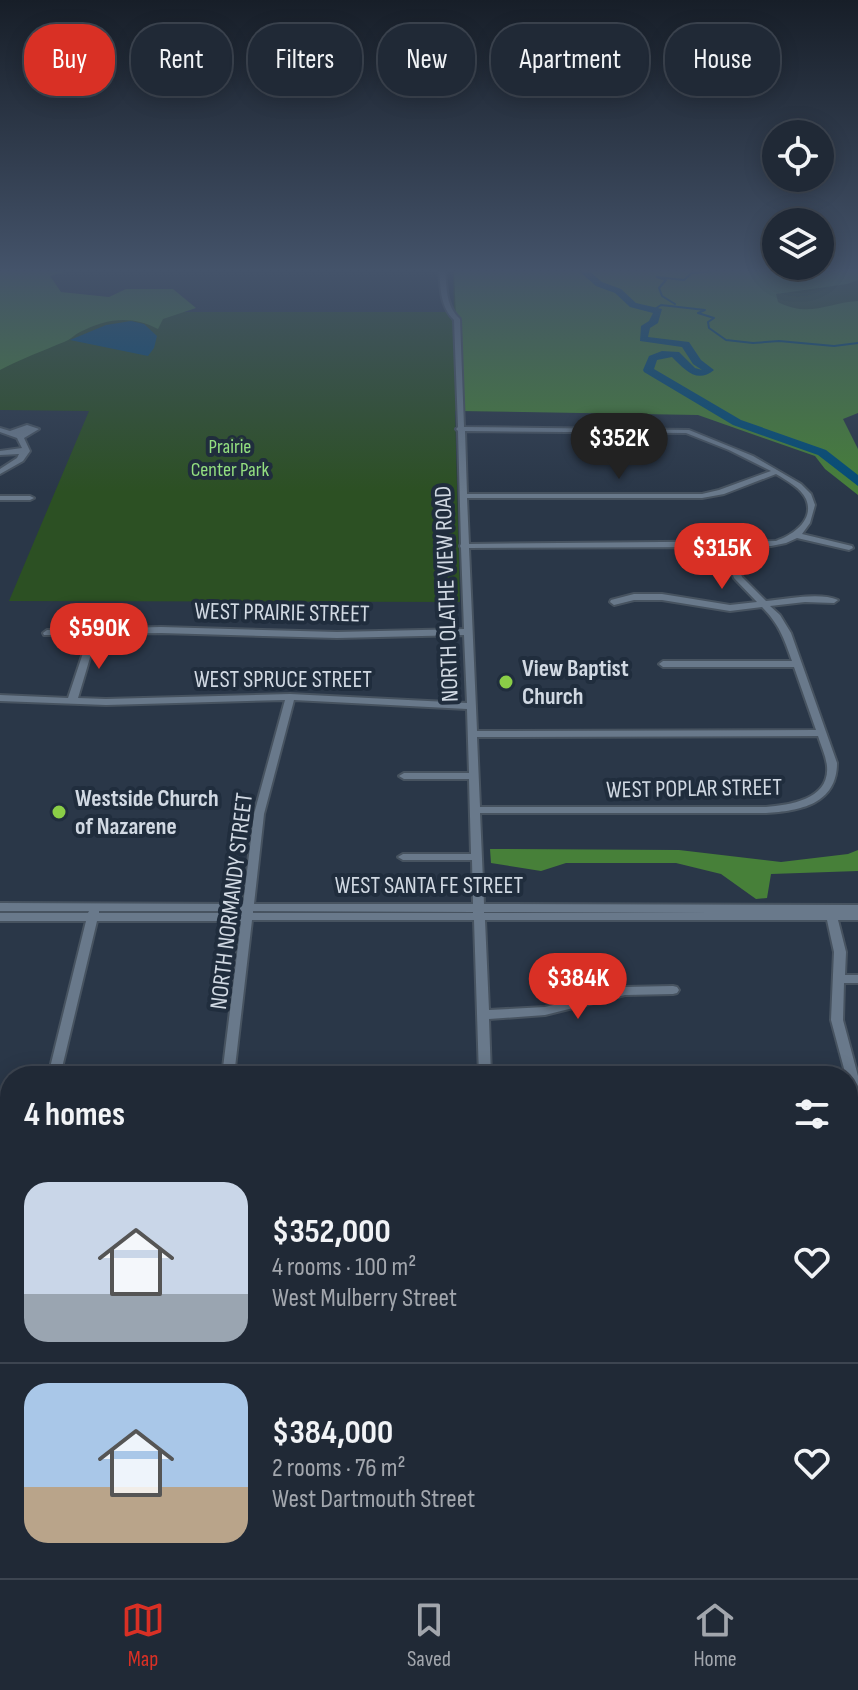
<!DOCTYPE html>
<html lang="en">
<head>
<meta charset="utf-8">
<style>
  :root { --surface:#202936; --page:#2d3542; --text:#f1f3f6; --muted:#a2a6ad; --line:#3d4551; --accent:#d93025 }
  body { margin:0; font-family:"Sofia Sans Condensed",sans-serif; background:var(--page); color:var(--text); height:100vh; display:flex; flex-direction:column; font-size:30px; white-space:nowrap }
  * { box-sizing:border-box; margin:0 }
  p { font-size:26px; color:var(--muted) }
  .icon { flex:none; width:44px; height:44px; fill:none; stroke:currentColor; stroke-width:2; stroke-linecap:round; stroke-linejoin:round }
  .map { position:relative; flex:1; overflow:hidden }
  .panel { position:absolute; left:0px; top:1066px; width:858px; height:512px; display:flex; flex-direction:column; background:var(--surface); border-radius:32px 32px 0 0; box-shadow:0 4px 20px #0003,0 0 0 2px var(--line) }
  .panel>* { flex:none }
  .top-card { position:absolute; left:24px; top:24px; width:810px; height:72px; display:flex; gap:16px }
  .tools { position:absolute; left:762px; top:120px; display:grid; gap:16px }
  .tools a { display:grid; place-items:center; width:72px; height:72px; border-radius:50%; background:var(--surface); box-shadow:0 4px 20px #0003,0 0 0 2px var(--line); font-size:40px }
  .price { position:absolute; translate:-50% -68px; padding:0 18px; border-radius:28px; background:var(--accent); color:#fff; font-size:26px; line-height:52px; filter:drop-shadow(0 2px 4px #0008) }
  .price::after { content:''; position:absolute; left:50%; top:48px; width:24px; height:18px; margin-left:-12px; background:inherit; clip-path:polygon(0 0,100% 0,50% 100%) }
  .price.active { background:#222; color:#fff }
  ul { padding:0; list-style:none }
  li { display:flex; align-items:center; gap:24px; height:200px; padding:0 24px }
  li+li { border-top:2px solid var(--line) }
  li span { display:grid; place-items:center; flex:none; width:224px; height:160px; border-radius:24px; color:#555 }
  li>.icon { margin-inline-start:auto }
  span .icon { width:96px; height:96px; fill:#fffc; stroke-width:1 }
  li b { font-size:34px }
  h2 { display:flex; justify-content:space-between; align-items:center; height:96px; padding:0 24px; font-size:34px }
  .chip { padding:0 28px; border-radius:32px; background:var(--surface); box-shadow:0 4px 20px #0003,0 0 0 2px var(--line); font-size:28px; line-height:72px }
  .chip.active { background:var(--accent); color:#fff }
  .tab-bar { display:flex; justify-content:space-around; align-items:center; height:112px; border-top:2px solid var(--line); background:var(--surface); font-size:22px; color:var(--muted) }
  .tab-bar a { display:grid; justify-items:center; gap:4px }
  .tab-bar .active { color:var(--accent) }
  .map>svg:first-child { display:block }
  .green { fill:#2c5023 }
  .forest { fill:#478039 }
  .water { fill:#034d78 }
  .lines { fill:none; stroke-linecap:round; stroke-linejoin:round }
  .stream { stroke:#034d78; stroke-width:2 }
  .river { fill:#034d78; fill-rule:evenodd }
  .minor-casing { stroke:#475360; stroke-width:4 }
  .minor { fill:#69798b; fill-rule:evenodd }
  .poi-dot { fill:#8ace47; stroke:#202d3d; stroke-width:3 }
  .labels { text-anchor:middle; stroke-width:8; stroke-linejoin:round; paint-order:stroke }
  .far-park-label { font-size:20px; fill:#93df80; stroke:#202d3d }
  .street-label { font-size:24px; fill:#d1d9e3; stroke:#202d3d }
  .poi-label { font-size:24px; font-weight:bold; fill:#d1d9e3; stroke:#202d3d; text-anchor:start }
</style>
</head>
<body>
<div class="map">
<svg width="858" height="1578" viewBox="0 0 858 1578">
  <rect width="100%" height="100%" fill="#2a3748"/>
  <path class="green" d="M453 271H858V412L455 411 460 602 9 601 89 411 0 410V312H454Z"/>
  <path class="forest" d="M0 271H67L50 276 61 292 109 297 126 289H173L196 308 163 319 158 329C133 315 106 318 80 332 74 335 70 340 64 342 42 351 21 359 0 370Z
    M454 271H858V280L847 284 776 294 778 302C810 318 826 303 858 301V413L843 419 858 449V495L825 469 815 456 698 415 460 411Z
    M490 849 679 850 781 862 848 854 858 850V871L771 874 767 898 756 899 721 874 676 863H566L541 871 491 863Z"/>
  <path class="water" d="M131 321 144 324 157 336 154 348 148 356 70 340 106 325Z"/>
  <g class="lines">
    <path class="stream" d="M675 304 662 296 659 288 666 280 657 277 684 280 692 273 716 271
      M655 309 661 305 705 310 698 313 714 318 708 322 709 328 726 340 753 343 779 341 834 346 858 343"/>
    <path class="river" d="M579 271H589L602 282 621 289 636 303 662 309 658 323 650 328 648 337 689 342 701 360 714 370C697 384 685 370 672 357L657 360 654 369 741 420 826 450 858 475V486L818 455 733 425 644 372 643 370 649 356 662 351 679 352 695 368 702 370 693 364 682 347 640 341 641 326 649 321 653 313 630 307 615 293 596 286Z"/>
    <g class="minor-casing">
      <path id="minor" d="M439 271H445C447 290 446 306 460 319L464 427 689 430 753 456 801 484 811 494 815 505 810 523 802 534 852 546 853 548 849 550 797 538 786 543 771 546 731 547 742 577 766 601C787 599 820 592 838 600L834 603 805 602 770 606 780 615 791 633 837 763C837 804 800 811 766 813H480L484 904 858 905V920H838L846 952 845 975H858V983H844L843 1020 858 1076V1104L854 1102C849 1094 848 1085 848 1076H846L831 1020 834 952 827 920H485L489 1010 545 1007 625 987 673 986 677 987 679 990 677 993 673 994 625 995 545 1015 489 1019 491 1076H479L474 920H252L234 1076H222L241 921H97L60 1076H48L86 921H0V913H88L89 911H0V903L243 904 254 814 285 700 106 705 0 701V695L68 698 89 635H44L43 633 47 630 161 627 337 632 464 629 461 548 460 546 461 544 458 431 456 429 458 427 454 320C440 306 441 290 439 271ZM465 431 686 433 729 450 771 471 719 490 702 494H467ZM776 474C786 480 801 488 806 499 815 520 793 535 776 541L469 544 467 498H702L724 494ZM723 547 734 578 757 602 730 605 662 594H634L611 600 610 602 614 605 634 600H662L730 611 762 607C779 624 784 638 792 661H663L659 664 663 667H794L816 730 477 731 469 548ZM161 633 337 638 464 635 467 703 290 694 106 699 78 698 97 634ZM294 700 467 709 469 773H404L399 776 404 779H469L471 854H403L398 857 403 860H472L473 904H254L264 814ZM818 736C821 746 826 756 827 766 830 799 791 805 766 807H480L477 737ZM99 911H242V913H99ZM253 911 473 912V913H253ZM484 912H710L484 913Z
        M27 425 39 429 24 438 30 451 23 461 0 474V469L17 458 19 454 0 455V451L22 448 17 438 0 432V428L10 431Z
        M0 496H30L34 498 30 500H0Z
        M10 1244V1278L5 1293 0 1295V1262L5 1246Z
        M848 1419H858V1433H848Z
        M0 1537 10 1541V1558L0 1554Z
        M45 1568H75L85 1572 87 1578H57L47 1574Z
        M99 1568H116L112 1578H95Z
        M496 1568H512V1578H496Z"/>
    </g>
    <use href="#minor" class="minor"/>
  </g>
  <linearGradient id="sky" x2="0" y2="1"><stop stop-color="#171e28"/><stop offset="0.55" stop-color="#44536a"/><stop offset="1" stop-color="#44536a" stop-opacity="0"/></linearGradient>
  <rect width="858" height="492" fill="url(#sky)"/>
  <g class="poi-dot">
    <circle cx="506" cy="682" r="8"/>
    <circle cx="59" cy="812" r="8"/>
  </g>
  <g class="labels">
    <g class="far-park-label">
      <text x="230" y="453">Prairie<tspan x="230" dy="23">Center Park</tspan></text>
    </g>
    <g class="street-label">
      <text transform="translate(446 594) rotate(-92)" y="8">NORTH OLATHE VIEW ROAD</text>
      <text transform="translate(282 612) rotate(1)" y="8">WEST PRAIRIE STREET</text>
      <text x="283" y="687">WEST SPRUCE STREET</text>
      <text transform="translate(694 788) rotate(-1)" y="8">WEST POPLAR STREET</text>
      <text x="429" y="893">WEST SANTA FE STREET</text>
      <text transform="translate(231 901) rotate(-83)" y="8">NORTH NORMANDY STREET</text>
    </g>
    <g class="poi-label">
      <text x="522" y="676">View Baptist<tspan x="522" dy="28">Church</tspan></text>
      <text x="75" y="806">Westside Church<tspan x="75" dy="28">of Nazarene</tspan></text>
    </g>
  </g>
</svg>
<div class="tools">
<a><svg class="icon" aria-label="locate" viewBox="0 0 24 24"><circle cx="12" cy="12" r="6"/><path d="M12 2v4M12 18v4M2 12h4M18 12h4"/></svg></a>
<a><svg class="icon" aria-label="layers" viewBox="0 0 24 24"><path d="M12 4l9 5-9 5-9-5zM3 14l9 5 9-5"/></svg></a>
</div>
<b class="price active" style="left:619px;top:481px">$352K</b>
<b class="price" style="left:722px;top:591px">$315K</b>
<b class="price" style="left:99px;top:671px">$590K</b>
<b class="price" style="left:578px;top:1021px">$384K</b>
<div class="top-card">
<a class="chip active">Buy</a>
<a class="chip">Rent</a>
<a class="chip">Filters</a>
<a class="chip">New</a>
<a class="chip">Apartment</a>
<a class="chip">House</a>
</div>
<section class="panel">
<h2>4 homes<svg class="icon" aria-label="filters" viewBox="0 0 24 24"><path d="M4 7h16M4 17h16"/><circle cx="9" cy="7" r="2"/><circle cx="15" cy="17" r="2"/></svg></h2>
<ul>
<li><span style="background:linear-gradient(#c9d6e8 70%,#9aa5b1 0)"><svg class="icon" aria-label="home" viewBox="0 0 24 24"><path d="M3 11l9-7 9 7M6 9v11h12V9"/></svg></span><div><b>$352,000</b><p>4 rooms · 100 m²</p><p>West Mulberry Street</p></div><svg class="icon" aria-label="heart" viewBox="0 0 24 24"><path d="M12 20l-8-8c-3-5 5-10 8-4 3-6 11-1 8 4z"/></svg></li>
<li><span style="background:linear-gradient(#a9c7e8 65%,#b9a48a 0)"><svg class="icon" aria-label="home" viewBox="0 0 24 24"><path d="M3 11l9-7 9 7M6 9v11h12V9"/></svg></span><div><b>$384,000</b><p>2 rooms · 76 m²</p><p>West Dartmouth Street</p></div><svg class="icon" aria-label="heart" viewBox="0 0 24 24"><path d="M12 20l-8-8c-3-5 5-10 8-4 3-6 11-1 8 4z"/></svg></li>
</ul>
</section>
</div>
<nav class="tab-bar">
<a class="active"><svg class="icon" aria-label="map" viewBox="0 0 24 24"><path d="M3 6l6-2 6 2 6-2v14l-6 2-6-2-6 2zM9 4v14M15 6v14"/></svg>Map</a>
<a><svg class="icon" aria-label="saved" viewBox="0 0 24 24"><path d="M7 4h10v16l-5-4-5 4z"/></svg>Saved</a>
<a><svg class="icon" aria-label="home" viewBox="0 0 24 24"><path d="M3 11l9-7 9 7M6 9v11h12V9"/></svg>Home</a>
</nav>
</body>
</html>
